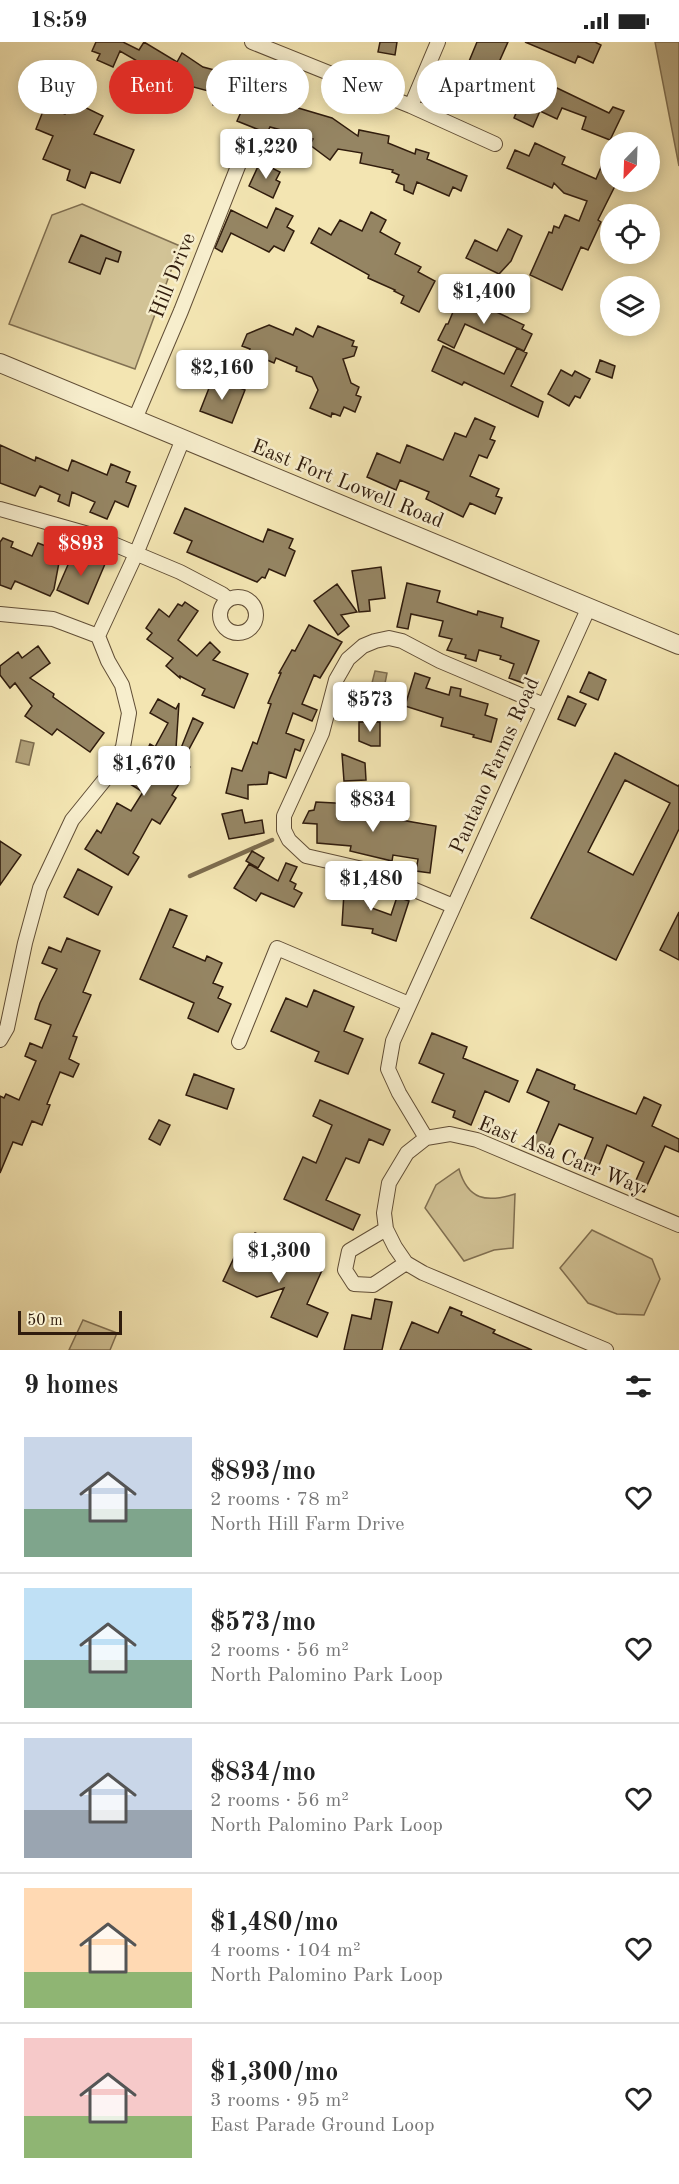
<!DOCTYPE html>
<html lang="en">
<head>
<meta charset="utf-8">
<style>
  :root { --surface:#fff; --page:#f2f2f2; --text:#222; --muted:#767676; --line:#e0e0e0; --accent:#d93025 }
  body { margin:0; font-family:"Old Standard TT",serif; background:var(--page); color:var(--text); height:100vh; display:flex; flex-direction:column; font-size:22px; white-space:nowrap }
  * { box-sizing:border-box; margin:0 }
  p { font-size:20px; color:var(--muted) }
  .icon { flex:none; width:33px; height:33px; fill:none; stroke:currentColor; stroke-width:2; stroke-linecap:round; stroke-linejoin:round }
  .map { position:relative; height:1308px; overflow:hidden }
  .panel { display:flex; flex-direction:column; background:var(--surface); flex:1 }
  .panel>* { flex:none }
  .hud { position:absolute; left:18px; top:18px; width:644px; height:54px; display:flex; gap:12px }
  .needle { width:39px; rotate:203deg }
  .tools { position:absolute; left:600px; top:90px; display:grid; gap:12px }
  .tools a { display:grid; place-items:center; width:60px; height:60px; border-radius:50%; background:var(--surface); box-shadow:0 3px 15px #0003; font-size:30px }
  .scale { position:absolute; left:18px; bottom:15px; width:104px; box-sizing:border-box; padding-left:6px; border:3px solid #301c0d; border-top:0; font-size:16px; line-height:21px; white-space:nowrap; color:#301c0d; -webkit-text-stroke:4px #f7eecd; paint-order:stroke }
  .price { position:absolute; translate:-50% -51px; padding:0 14px; border-radius:6px; background:#fff; color:#222; font-size:20px; line-height:39px; filter:drop-shadow(0 2px 3px #0008) }
  .price::after { content:''; position:absolute; left:50%; top:36px; width:18px; height:14px; margin-left:-9px; background:inherit; clip-path:polygon(0 0,100% 0,50% 100%) }
  .price.current { background:var(--accent); color:#fff }
  ul { padding:0; list-style:none }
  li { display:flex; align-items:center; gap:18px; height:150px; padding:0 24px }
  li+li { border-top:2px solid var(--line) }
  li span { display:grid; place-items:center; flex:none; width:168px; height:120px; border-radius:0px; color:#555 }
  li>.icon { margin-inline-start:auto }
  span .icon { width:72px; height:72px; fill:#fffc; stroke-width:1 }
  li b { font-size:26px }
  h2 { display:flex; justify-content:space-between; align-items:center; height:72px; padding:0 24px; font-size:26px }
  .chip { padding:0 21px; border-radius:27px; background:var(--surface); box-shadow:0 3px 15px #0003; font-size:21px; line-height:54px }
  .chip.current { background:var(--accent); color:#fff }
  .status { display:flex; justify-content:space-between; align-items:center; height:42px; padding:0 30px; background:var(--surface); direction:ltr }
  .status svg { height:16px; fill:currentColor }
  .map>svg:first-child { display:block }
  .green { fill:#d2c396; stroke:#817052; stroke-width:1.5 }
  .water { fill:#b1a17a; stroke:#7d6c4e; stroke-width:1.5 }
  .lines { fill:none; stroke-linecap:round; stroke-linejoin:round }
  .stream { stroke:#7d6c4e; stroke-width:4.5 }
  .building { fill:#958563; stroke:#301c0d; stroke-width:1.5; fill-rule:evenodd }
  .minor-casing { stroke:#614e36; stroke-width:16 }
  .tertiary-casing { stroke:#614e36; stroke-width:20 }
  .minor { stroke:#f7eecd; stroke-width:14 }
  .tertiary { stroke:#f7eecd; stroke-width:18 }
  .labels { text-anchor:middle; stroke-width:5; stroke-linejoin:round; paint-order:stroke }
  .street-label { font-size:21px; fill:#301c0d; stroke:#f7eecd }
</style>
</head>
<body>
<div class="status"><b>18:59</b><svg viewBox="0 0 49 12"><path d="M0 12V9h3v3zM5 12V6h3v6zM10 12V3h3v9zM15 12V0h3v12zM26 1h20v11H26zM47 4h2v5h-2z"/></svg></div>
<div class="map">
<svg width="679" height="1308" viewBox="0 0 679 1308">
  <rect width="100%" height="100%" fill="#f3e5b2"/>
  <filter id="stains"><feTurbulence type="fractalNoise" baseFrequency=".00333" numOctaves="4"/><feColorMatrix values="0 0 0 0 .2 0 0 0 0 .09 0 0 0 0 .02 0 0 0 .5 -.17"/></filter>
  <radialGradient id="worn" r=".72"><stop offset=".6" stop-color="#630" stop-opacity="0"/><stop offset="1" stop-color="#630" stop-opacity=".3"/></radialGradient>
  <path class="green" d="M82 162 180 204 135 327 9 282 52 173Z
    M459 1127C468 1158 486 1161 515 1152L513 1206 494 1208 464 1219 425 1166 436 1143Z
    M592 1188 652 1217 660 1237 644 1273 617 1272 588 1261 560 1226Z
    M83 1278 117 1291 110 1308H69Z"/>
  <path class="water" d="M655 0H679V124Z
    M375 629 387 631 382 657 366 654 368 645H371Z
    M21 698 34 701 29 723 16 720Z"/>
  <g class="lines">
    <path class="stream" d="M190 834 272 798"/>
  </g>
  <path class="building" d="M96 0H123L139 8 144 0 177 20 182 11 203 25 241 35 239 42 264 52 267 46 271 48 272 43 284 48 278 60 332 76 358 94 359 88 389 94 388 101 415 112 416 107 429 111 427 117 467 134 461 149 453 145 449 154 417 140 413 152 404 148V143L396 140 399 133 392 130 393 128 360 121 362 111 338 107 330 118 310 103 313 97 270 85 267 91 237 79 241 70 213 63 216 51 190 44 185 52 156 29V30L120 9 113 25 97 18 100 12 92 9Z
    M380 0H397L395 13 378 10Z
    M477 0H508L495 29 487 26 486 58 475 57V63L461 62 463 29H465Z
    M525 0H595L601 3 593 21 578 14 575 21Z
    M532 34 609 71 613 65 624 69 610 98 582 87 586 75 562 66 557 77 540 69 533 85 514 76Z
    M72 59 103 74 94 92 134 108 120 141 91 130 85 146 67 138 70 128 43 117 53 94 36 87 45 64 65 72Z
    M535 101 565 115 562 122 596 137 610 104V140H617L598 178 601 180 588 208 581 205 562 248 530 233 549 190 552 191 554 184 559 186 565 173 579 179 587 159 564 151 554 141 552 146 507 126 515 108 529 114Z
    M260 120 280 130 276 138 280 140 273 156 249 144Z
    M276 166 293 174 287 185 294 189 284 209 274 204 269 210 231 191 222 210 215 206 231 168 267 186Z
    M371 170 386 178 380 190 400 201 395 212 421 225 418 230 435 239 419 270 401 261 404 254 394 249 395 248 368 236 369 233 311 201 319 186 331 193 340 178 362 189Z
    M508 187 522 194 511 219 499 232 466 216 475 198 497 209Z
    M81 193 121 210 118 220 106 216 100 232 69 220Z
    M460 253 524 283 522 287 532 292 524 309 465 282 454 306 438 298 446 282H448Z
    M269 283 293 293 296 286 313 295 318 284 354 299 352 304 357 305 354 314 343 317 351 341 359 345 356 353 361 355 355 370 344 365 340 374 332 371 331 375 310 366 318 348 312 335 296 329 297 325 276 316 274 321 260 315 257 320 245 316 250 307 242 304 247 292Z
    M443 304 504 332 517 306 527 311 511 344 543 360 538 375 464 340 462 343 432 329Z
    M600 318 615 324 612 336 596 330Z
    M561 328 572 334 575 329 590 337 580 356 575 354 569 364 548 352Z
    M213 336 245 348 232 381 200 369Z
    M475 376 495 385 490 397 495 399 487 416 479 413 470 434 499 447 496 454 502 456 495 472 470 461 463 475 426 457 429 450 400 438 396 448 367 435 377 411 400 421 407 403 443 418 455 391 466 395Z
    M0 403 35 419 36 415 68 429 72 418 107 433 111 422 130 430 126 440 136 444 128 465 115 459 107 477 90 470 95 460 72 450 69 464 58 459 60 453 40 444 35 454 0 441Z
    M185 466 263 500 268 487 293 497 289 506 295 509 285 534 269 527 265 536 262 535 257 540 187 510 192 499 174 491Z
    M3 496 13 500 11 505 32 514 38 501 61 510 54 547 50 554 15 539 11 547 0 543V500Z
    M74 509 105 522 88 562 57 548Z
    M381 525 385 556 369 558 370 569 359 570 352 529Z
    M407 541 440 549 437 560 477 573 478 569 503 576 501 585 539 599 523 641 509 636 514 622 500 617 501 614 479 608 476 619 465 616 466 613 447 608 452 597 439 594 443 579 411 572 408 587 397 585Z
    M337 542 357 570 341 573 349 584 338 593 314 559Z
    M185 560 198 569 178 598 197 614 210 600 220 610 213 618 248 632 234 666 202 653 205 647 180 634V636L166 624 173 616 147 597 152 591 146 586 159 567 169 575 178 562 182 564Z
    M309 583 342 600 320 636 314 633 302 662 317 668 312 679 293 671 286 691 304 698 300 709 295 707 286 736 269 730 267 742 248 743V757L226 751 232 726 242 729 253 700 257 702 271 662 268 661 281 631H279L292 608 295 609Z
    M38 604 50 621 30 636 54 652 53 655 104 691 90 710 57 687 52 693 25 674 32 664 15 641 10 646 0 633V624L18 610 22 616Z
    M589 630 606 638 598 658 580 650Z
    M415 631 430 636 426 646 449 653 451 645 461 647 460 654 488 662 485 673 497 677 491 700 473 695 474 693 441 684 443 676 405 664Z
    M568 654 586 662 575 684 558 677Z
    M158 657 176 667 179 661 175 721 176 717 190 725 172 753 176 756 160 782 152 777 133 811 139 815 128 833 85 807 97 788 101 791 117 761 131 769 143 750 130 742 150 702 155 705 168 681 150 671Z
    M193 676 203 681 188 709 181 706Z
    M359 680H380V704H371L359 699Z
    M615 711 678 744 679 743V787L616 918 531 876ZM625 738 670 761 633 833 588 810Z
    M342 712 365 721 366 738 344 739Z
    M316 760 335 761 401 775V778L436 784 430 831 416 829 418 817 393 813 392 819 350 809 351 804 317 801V782L303 781 309 769 314 768Z
    M242 768 245 781 262 778 264 791 229 797 222 772Z
    M0 799 21 813 0 843Z
    M252 809 264 816 258 826 246 819Z
    M286 821 297 825 290 839 296 842 294 847 302 851 294 865 261 851 256 859 234 846 249 822 278 839Z
    M78 827 112 845 98 873 64 855Z
    M345 835 364 840 362 853 371 855 369 865 391 873 397 855 409 859 396 899 372 891 373 887 342 883Z
    M170 867 187 874 173 905 205 919 207 914 222 921 213 941 223 945 218 956 231 962 218 990 188 976 194 961 140 937Z
    M679 870V918L660 908Z
    M67 896 100 909 83 950 91 953 73 994 77 995 69 1017 79 1022 73 1035 60 1030 47 1062 50 1063 42 1083 32 1079 22 1103 13 1100 0 1131V1054L4 1056 6 1052 19 1058 36 1019 25 1014 30 1001 42 1006 51 983 35 977 40 961 57 927 42 921 49 905 61 910Z
    M314 948 354 965 344 989 363 997 348 1032 315 1019 319 1010 271 989 286 956 307 965Z
    M432 991 467 1005 463 1016 518 1039 509 1060 485 1049 471 1083 453 1075 455 1069 432 1060 444 1032 419 1021Z
    M537 1027 575 1043 574 1047 636 1072 644 1055 661 1063 652 1084 679 1097V1110L665 1104 644 1150 633 1145 644 1120 607 1103 596 1131 581 1125 593 1096 559 1082 545 1113 530 1106 549 1060 527 1050Z
    M194 1032 234 1047 227 1067 186 1053Z
    M320 1058 390 1088 383 1103 369 1097 359 1121 346 1116 326 1158 360 1173 353 1188 284 1157 303 1115 316 1121 332 1083 313 1074Z
    M159 1078 170 1083 160 1103 149 1097Z
    M255 1191 272 1198 267 1209 298 1223 301 1216 323 1226 307 1262 328 1271 317 1295 271 1275 284 1246 257 1255 223 1239 239 1205 247 1208Z
    M375 1257 392 1260 382 1308H344L352 1273 371 1277Z
    M450 1265 462 1270 461 1273 495 1288 493 1291 532 1308H400L412 1280 438 1291Z"/>
  <g class="lines">
    <g class="minor-casing">
      <path id="minor" d="M252 0 411 64 495 102
        M411 64 438 0
        M135 377 181 269 246 104
        M0 467 92 493 180 530 222 552 228 557
        M220 573a18 18 0 1 1 36 0a18 18 0 1 1-36 0Z
        M0 572 53 577 98 594
        M453 864 367 828 306 814 289 798 284 788V774L322 691 336 638 348 617 363 604 375 599 389 596 402 599 440 619 544 663
        M0 998 7 986 25 901 40 846 72 778 106 736 123 705 129 671 122 643 108 619 98 594 136 512 183 397
        M239 1000 277 906 409 962
        M426 1096 399 1051 388 1027 393 999 589 565
        M426 1096 407 1111 389 1141 384 1171 386 1187 395 1205 406 1221 423 1231 606 1308
        M426 1096 450 1092 477 1098 679 1183
        M386 1187 349 1209 345 1228 354 1242 373 1243 406 1221"/>
    </g>
    <g class="tertiary-casing">
      <path id="tertiary" d="M0 321 679 603"/>
    </g>
    <use href="#minor" class="minor"/>
    <use href="#tertiary" class="tertiary"/>
  </g>
  <g class="labels">
    <g class="street-label">
      <text transform="translate(172 233) rotate(-68)" y="7">Hill Drive</text>
      <text transform="translate(348 441) rotate(22)" y="7">East Fort Lowell Road</text>
      <text transform="translate(494 723) rotate(-66)" y="7">Pantano Farms Road</text>
      <text transform="translate(562 1113) rotate(22)" y="7">East Asa Carr Way</text>
    </g>
  </g>
  <rect width="100%" height="100%" filter="url(#stains)"/>
  <rect width="100%" height="100%" fill="url(#worn)"/>
</svg>
<div class="tools">
<a><svg class="needle" viewBox="-14 -14 28 28"><path d="M0-13l5 13h-10z" fill="#e53935"/><path d="M0 13l5-13h-10z" fill="#767676"/></svg></a>
<a><svg class="icon" aria-label="locate" viewBox="0 0 24 24"><circle cx="12" cy="12" r="6"/><path d="M12 2v4M12 18v4M2 12h4M18 12h4"/></svg></a>
<a><svg class="icon" aria-label="layers" viewBox="0 0 24 24"><path d="M12 4l9 5-9 5-9-5zM3 14l9 5 9-5"/></svg></a>
</div>
<div class="scale">50 m</div>
<b class="price" style="left:266px;top:138px">$1,220</b>
<b class="price" style="left:484px;top:283px">$1,400</b>
<b class="price" style="left:222px;top:359px">$2,160</b>
<b class="price current" style="left:81px;top:535px">$893</b>
<b class="price" style="left:370px;top:691px">$573</b>
<b class="price" style="left:144px;top:755px">$1,670</b>
<b class="price" style="left:373px;top:791px">$834</b>
<b class="price" style="left:371px;top:870px">$1,480</b>
<b class="price" style="left:279px;top:1242px">$1,300</b>
<div class="hud">
<a class="chip">Buy</a>
<a class="chip current">Rent</a>
<a class="chip">Filters</a>
<a class="chip">New</a>
<a class="chip">Apartment</a>
</div>
</div>
<section class="panel">
<h2>9 homes<svg class="icon" aria-label="filters" viewBox="0 0 24 24"><path d="M4 7h16M4 17h16"/><circle cx="9" cy="7" r="2"/><circle cx="15" cy="17" r="2"/></svg></h2>
<ul>
<li><span style="background:linear-gradient(#c9d6e8 60%,#7fa58c 0)"><svg class="icon" aria-label="home" viewBox="0 0 24 24"><path d="M3 11l9-7 9 7M6 9v11h12V9"/></svg></span><div><b>$893/mo</b><p>2 rooms · 78 m²</p><p>North Hill Farm Drive</p></div><svg class="icon" aria-label="heart" viewBox="0 0 24 24"><path d="M12 20l-8-8c-3-5 5-10 8-4 3-6 11-1 8 4z"/></svg></li>
<li><span style="background:linear-gradient(#bfe0f5 60%,#7fa58c 0)"><svg class="icon" aria-label="home" viewBox="0 0 24 24"><path d="M3 11l9-7 9 7M6 9v11h12V9"/></svg></span><div><b>$573/mo</b><p>2 rooms · 56 m²</p><p>North Palomino Park Loop</p></div><svg class="icon" aria-label="heart" viewBox="0 0 24 24"><path d="M12 20l-8-8c-3-5 5-10 8-4 3-6 11-1 8 4z"/></svg></li>
<li><span style="background:linear-gradient(#c9d6e8 60%,#9aa5b1 0)"><svg class="icon" aria-label="home" viewBox="0 0 24 24"><path d="M3 11l9-7 9 7M6 9v11h12V9"/></svg></span><div><b>$834/mo</b><p>2 rooms · 56 m²</p><p>North Palomino Park Loop</p></div><svg class="icon" aria-label="heart" viewBox="0 0 24 24"><path d="M12 20l-8-8c-3-5 5-10 8-4 3-6 11-1 8 4z"/></svg></li>
<li><span style="background:linear-gradient(#ffd9b3 70%,#8fb573 0)"><svg class="icon" aria-label="home" viewBox="0 0 24 24"><path d="M3 11l9-7 9 7M6 9v11h12V9"/></svg></span><div><b>$1,480/mo</b><p>4 rooms · 104 m²</p><p>North Palomino Park Loop</p></div><svg class="icon" aria-label="heart" viewBox="0 0 24 24"><path d="M12 20l-8-8c-3-5 5-10 8-4 3-6 11-1 8 4z"/></svg></li>
<li><span style="background:linear-gradient(#f6c9c9 65%,#8fb573 0)"><svg class="icon" aria-label="home" viewBox="0 0 24 24"><path d="M3 11l9-7 9 7M6 9v11h12V9"/></svg></span><div><b>$1,300/mo</b><p>3 rooms · 95 m²</p><p>East Parade Ground Loop</p></div><svg class="icon" aria-label="heart" viewBox="0 0 24 24"><path d="M12 20l-8-8c-3-5 5-10 8-4 3-6 11-1 8 4z"/></svg></li>
</ul>
</section>
</body>
</html>
